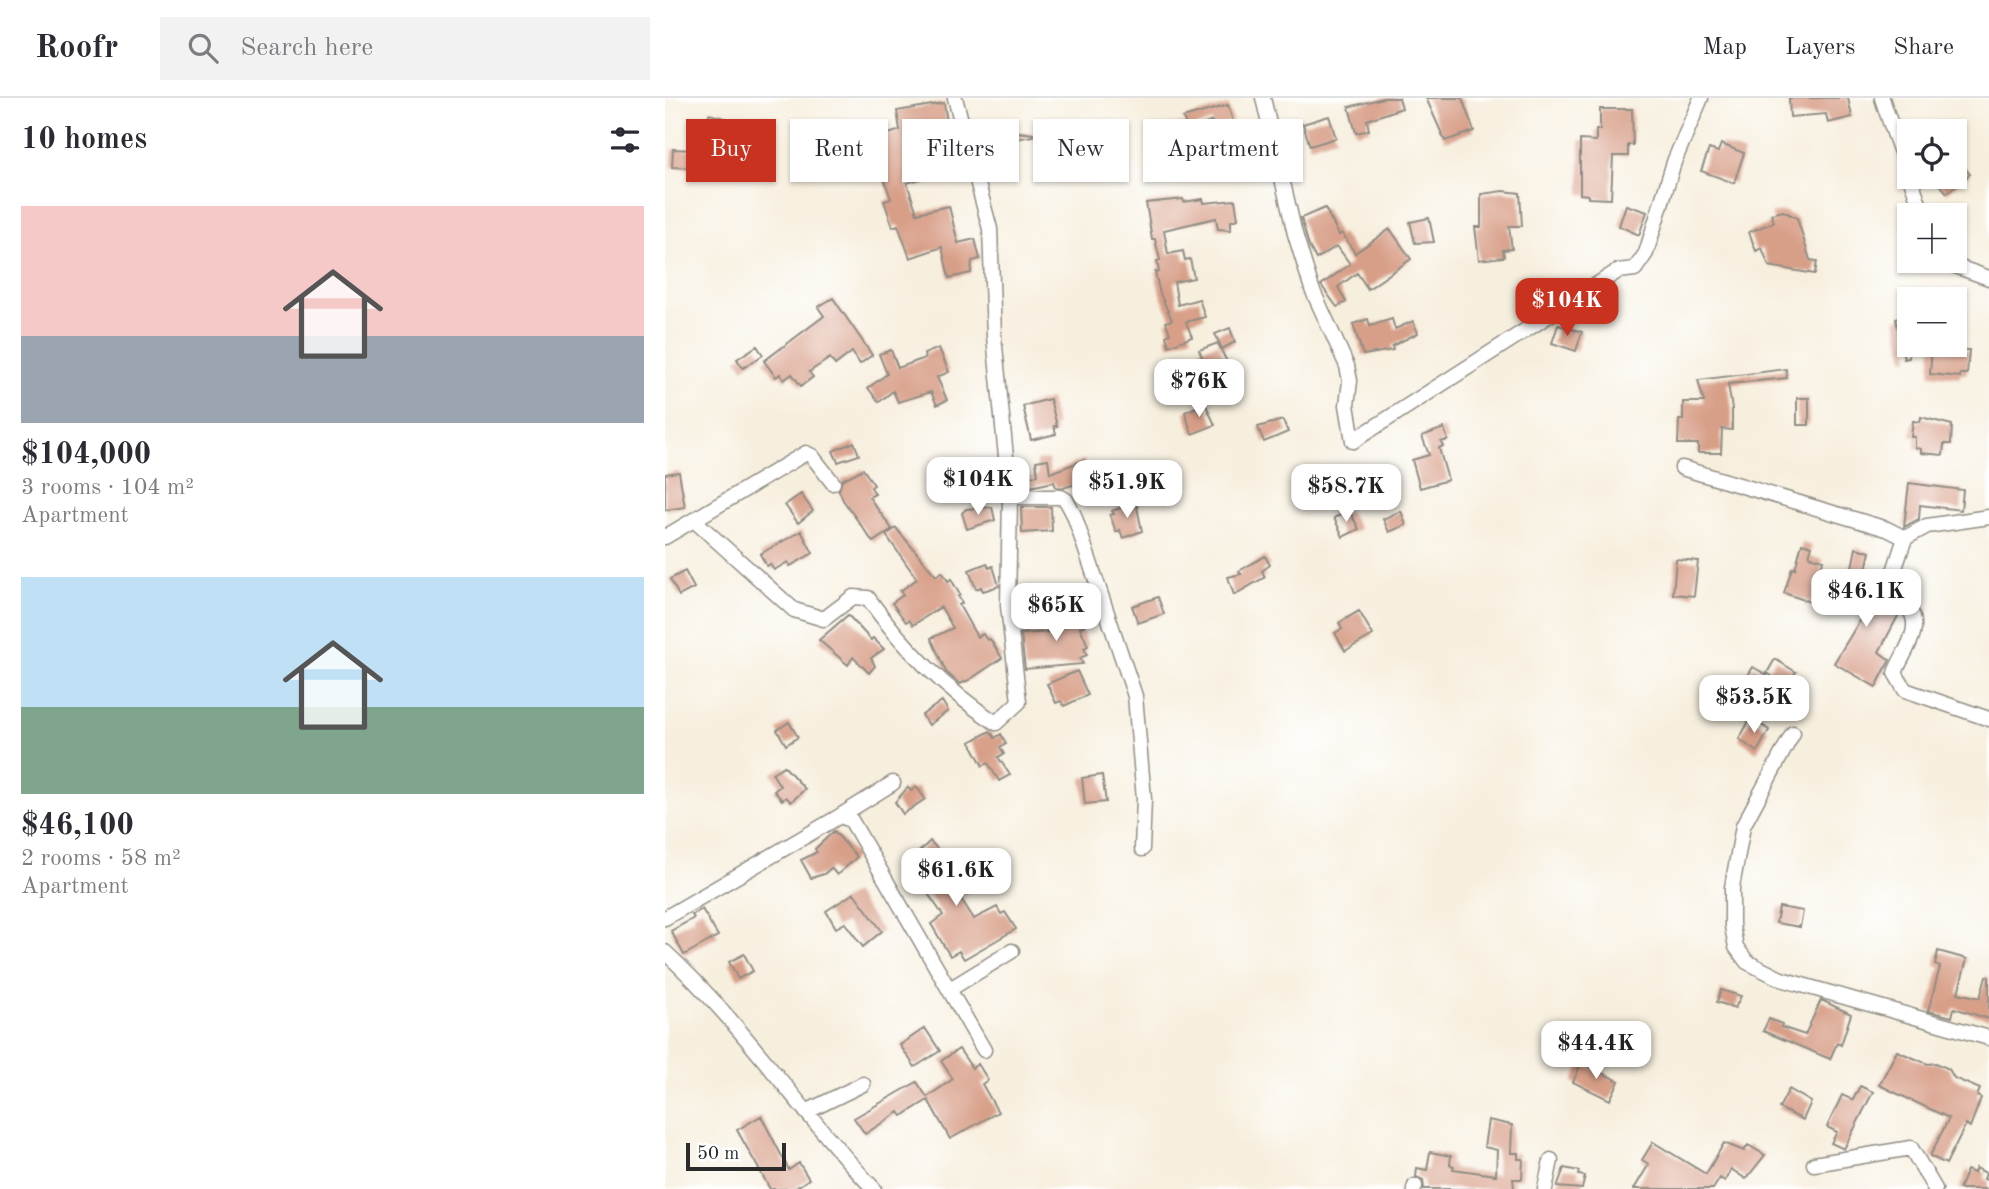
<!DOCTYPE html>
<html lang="en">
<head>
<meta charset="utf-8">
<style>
  :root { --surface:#fff; --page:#f2f2f3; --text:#2b2b33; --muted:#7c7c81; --line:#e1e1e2; --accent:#c8321e }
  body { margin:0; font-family:"Old Standard TT",serif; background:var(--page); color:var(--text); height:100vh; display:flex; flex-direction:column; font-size:26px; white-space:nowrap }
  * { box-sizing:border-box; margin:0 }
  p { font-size:23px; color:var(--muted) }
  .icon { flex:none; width:38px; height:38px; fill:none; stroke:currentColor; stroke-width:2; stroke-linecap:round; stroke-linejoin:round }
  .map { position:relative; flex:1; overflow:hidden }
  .details { display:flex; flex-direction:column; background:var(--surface); width:665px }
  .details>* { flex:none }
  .top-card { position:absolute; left:21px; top:21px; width:665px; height:63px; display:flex; gap:14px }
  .tools { position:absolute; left:1232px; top:21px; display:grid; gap:14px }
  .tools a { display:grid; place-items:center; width:70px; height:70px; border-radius:0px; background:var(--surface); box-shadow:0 2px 5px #0004; font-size:35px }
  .scale { position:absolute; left:21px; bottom:18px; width:100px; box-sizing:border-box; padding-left:7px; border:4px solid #2b2b2b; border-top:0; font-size:19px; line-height:24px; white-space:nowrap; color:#2b2b2b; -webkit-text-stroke:5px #fff; paint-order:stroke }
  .price { position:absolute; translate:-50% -60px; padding:0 16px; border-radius:14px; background:#fff; color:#222; font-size:23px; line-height:46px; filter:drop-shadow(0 2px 4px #0008) }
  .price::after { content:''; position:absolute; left:50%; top:42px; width:21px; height:16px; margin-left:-10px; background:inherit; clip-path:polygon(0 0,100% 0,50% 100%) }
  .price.selected { background:var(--accent); color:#fff }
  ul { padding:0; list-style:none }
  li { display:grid; align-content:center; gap:14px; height:371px; padding:0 21px }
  li span { display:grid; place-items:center; height:217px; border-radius:0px; color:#555 }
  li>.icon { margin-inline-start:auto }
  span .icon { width:126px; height:126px; fill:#fffc; stroke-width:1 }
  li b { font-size:30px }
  h2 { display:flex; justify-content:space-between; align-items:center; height:84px; padding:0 21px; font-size:30px }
  .tag { padding:0 24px; border-radius:0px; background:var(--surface); box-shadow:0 2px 5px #0004; font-size:24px; line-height:63px }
  .tag.selected { background:var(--accent); color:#fff }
  header { display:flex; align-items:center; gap:42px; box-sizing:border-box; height:98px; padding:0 35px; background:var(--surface); border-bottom:2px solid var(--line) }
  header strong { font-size:33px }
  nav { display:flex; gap:38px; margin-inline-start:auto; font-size:24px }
  .search { width:490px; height:63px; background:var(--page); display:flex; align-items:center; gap:18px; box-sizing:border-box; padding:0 24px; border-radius:0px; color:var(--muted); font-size:26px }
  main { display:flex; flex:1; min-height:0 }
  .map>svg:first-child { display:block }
  .building { fill:#d89f88 }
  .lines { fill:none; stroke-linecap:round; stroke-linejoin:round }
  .minor-casing { stroke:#918d84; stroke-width:17 }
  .minor { stroke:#fff; stroke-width:14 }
</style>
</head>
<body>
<header>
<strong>Roofr</strong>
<div class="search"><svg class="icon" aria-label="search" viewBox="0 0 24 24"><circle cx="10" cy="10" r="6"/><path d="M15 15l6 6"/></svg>Search here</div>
<nav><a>Map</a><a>Layers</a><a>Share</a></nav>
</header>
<main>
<section class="details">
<h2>10 homes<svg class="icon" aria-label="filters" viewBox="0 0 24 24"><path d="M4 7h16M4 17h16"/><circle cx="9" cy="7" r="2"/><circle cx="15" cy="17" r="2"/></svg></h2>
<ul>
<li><span style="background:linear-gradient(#f6c9c9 60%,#9aa5b1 0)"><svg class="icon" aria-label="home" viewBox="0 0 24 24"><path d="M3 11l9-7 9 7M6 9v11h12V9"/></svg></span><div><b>$104,000</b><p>3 rooms · 104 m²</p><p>Apartment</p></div></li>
<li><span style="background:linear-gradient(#bfe0f5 60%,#7fa58c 0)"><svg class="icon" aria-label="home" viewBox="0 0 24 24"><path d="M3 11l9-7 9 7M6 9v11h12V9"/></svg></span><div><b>$46,100</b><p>2 rooms · 58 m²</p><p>Apartment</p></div></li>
</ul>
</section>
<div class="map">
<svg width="1324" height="1091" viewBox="0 0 1324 1091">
  <rect width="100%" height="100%" fill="#fff"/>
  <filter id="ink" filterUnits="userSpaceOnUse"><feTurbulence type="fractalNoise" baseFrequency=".0143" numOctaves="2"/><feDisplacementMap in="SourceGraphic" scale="14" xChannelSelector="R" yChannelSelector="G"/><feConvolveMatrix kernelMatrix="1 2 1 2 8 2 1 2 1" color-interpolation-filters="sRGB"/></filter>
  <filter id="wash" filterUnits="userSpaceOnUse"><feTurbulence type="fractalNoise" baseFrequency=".00686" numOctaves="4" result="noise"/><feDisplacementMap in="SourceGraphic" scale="28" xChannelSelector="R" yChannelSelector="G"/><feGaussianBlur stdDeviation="1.57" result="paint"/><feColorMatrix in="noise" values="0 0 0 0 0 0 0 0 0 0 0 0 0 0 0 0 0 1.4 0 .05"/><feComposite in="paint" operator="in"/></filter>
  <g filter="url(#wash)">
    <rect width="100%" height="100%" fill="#f7efde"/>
    <g id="blocks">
      <path class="building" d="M718 0H734L737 10 702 22 704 32 691 35 684 9Z
        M761 0H797L809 33 780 43Z
        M1124 0H1183L1187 19 1163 25 1161 16 1125 19Z
        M279 5 282 24 262 27 265 48 254 50 262 79 242 85 252 115 284 108 293 145 310 141 315 161 307 163 306 175 284 180 277 149 245 160 233 127 228 129 219 103 226 101 211 58 193 64 187 49 235 32 232 13Z
        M563 7 568 23 548 29 547 23 515 35 514 46 504 45 505 26 521 27 518 20Z
        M935 11H967L968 47H963V58H948L946 101 923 100V97L915 96V42L931 43V32H935Z
        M44 16 67 22 61 43 38 37Z
        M664 18 671 40 645 48 638 26Z
        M338 32 368 36V38L319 47 317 35Z
        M1056 46 1079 55 1069 85 1036 73 1044 51 1053 54Z
        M8 51 27 52V70L7 69Z
        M403 51 404 65 386 66V52Z
        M1290 58 1305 76 1282 95 1269 79H1290Z
        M838 93 855 95 857 128H844L847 151 838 152 839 159 814 162 810 129H816V96Z
        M518 101 519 104 538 101 539 105 570 102 573 121 566 123V132L553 131 551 120 499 132 503 156 518 153 520 162 525 161 529 180 509 184 513 207 534 201 540 219 521 224 527 239 504 248 501 238 505 236 501 224 507 222 495 196 490 174H494L492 163 495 162 490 141H487L481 105Z
        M961 107 982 114 974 137 954 128Z
        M660 110 674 137 677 135 690 155 725 131 746 161 703 191 692 175 673 189 681 204 672 209 656 187 685 166 672 148 651 161 644 148 636 120Z
        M1118 113 1132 120 1145 162 1152 163 1150 176 1104 168 1097 150 1091 153 1084 134 1109 124 1106 116Z
        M764 120 769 144 750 145 745 124Z
        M168 200 207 257 195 266 187 254 170 267 165 260 144 274 148 279 136 288 127 276 119 282 115 276 111 279 99 263 159 218 153 209Z
        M1244 218V260L1239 261 1231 221Z
        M703 221 705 228 727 221 730 231 748 223 753 235 727 248 728 252 698 257 688 226Z
        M893 227 917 234 911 253 887 245Z
        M565 230 570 244 557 251 550 236Z
        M553 245 566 273 540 285 532 268 539 264 534 252Z
        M1267 247H1298V252H1304L1302 276H1295V279L1265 276Z
        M92 248 98 257 78 270 72 261Z
        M274 250 284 274 272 279 282 302 272 307 266 294 233 304 228 293 214 304 203 290 222 276 214 256 226 252 233 270 260 260 259 256Z
        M1121 271 1122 280 1063 286 1067 311V332L1057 331 1056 355H1033V346H1013L1014 322H1018V304H1039L1033 282Z
        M1132 300H1144V327H1132Z
        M385 301 392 328H389L391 336 366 342 358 308Z
        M540 305 550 327 527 336 520 314Z
        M1256 319 1287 327 1286 346H1279L1278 357 1256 355V351L1250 350V339H1246L1248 323 1255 324Z
        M618 322 623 334 599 344 593 329Z
        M779 330 783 342 776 344 778 348 774 350 783 382 755 390 747 362 764 357 757 338Z
        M189 344 194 357 173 364 168 353Z
        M383 361 385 375 419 362 425 378 433 376 438 394 422 398 418 384 398 390 391 389 389 384 365 389 363 379 373 377 371 363Z
        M321 362 327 375 283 393 278 377Z
        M198 371 209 387 206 389 210 396 204 399 227 431 208 444 178 402 174 392 177 382Z
        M14 374 20 409 0 412V376Z
        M1244 385 1298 392 1296 412 1255 407 1254 421 1239 429Z
        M136 396 148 413 133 425 120 407Z
        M471 404 477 433 458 440 455 432 451 434 445 417 449 416 447 413Z
        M327 409 330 422 302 431 297 415 301 411Z
        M356 409H386L387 433 357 435Z
        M684 412 694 431 678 439 669 420Z
        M736 413 741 427 724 434 718 421Z
        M231 430 271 478 277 474 283 483 286 481 295 497 293 498 297 505 294 507 312 539 318 536 322 542 325 541 337 560 304 582 295 586 281 574 266 540 288 530 276 509 248 527 244 522 241 524 227 505 238 497 235 493 252 481 221 437Z
        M136 433 148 455 125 468 123 464 109 472 105 466 102 468 95 456Z
        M1137 445 1147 448 1144 458 1158 462 1156 472 1162 474 1151 506 1119 495 1127 470 1130 471Z
        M1191 450 1205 454 1200 476 1203 478 1198 491 1211 498 1208 504 1233 518 1214 554 1225 562 1211 589 1169 565 1200 514 1193 511 1196 504 1181 498Z
        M600 458 605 467 597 473 600 479 569 497 563 479 576 476 574 473Z
        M1011 461 1033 463 1029 498 1008 496Z
        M322 465 324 470 328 468 334 488 318 493 316 489 311 491 304 472Z
        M20 473 29 490 14 498 5 481Z
        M493 499 499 516 473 525 467 508Z
        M412 510 420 527 415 529 423 548 419 550 422 557 415 560 418 566 360 571 356 536 383 534 379 526Z
        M694 513 708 537 680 553 670 535 677 531 674 525Z
        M183 517 206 542 208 540 219 551 206 560 210 568 204 575 188 559 183 567 154 542Z
        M1110 561 1131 574 1122 588 1102 575Z
        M1088 569 1102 577 1092 594 1078 586Z
        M412 573 423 597 399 608 396 603 391 605 382 586Z
        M277 603 283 613 264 627 257 617Z
        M1086 620 1104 632 1092 654 1074 641Z
        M124 624 133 639 121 647 112 632Z
        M325 633 330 640 336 636 341 646 335 649 339 656 333 659 345 677 334 683 323 665 318 668 305 644Z
        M119 668 140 691 126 704 121 699 117 702 109 693 115 688 107 675Z
        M437 677 441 704 420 706 417 680Z
        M243 689 246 693 252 689 260 701 238 716 230 704Z
        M169 733 192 759 172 777 166 770 159 776 146 780 136 762 152 754 150 751Z
        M265 743 281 760 275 766 289 787 301 779 308 790 295 799 309 821 332 809 336 816 340 814 351 831 299 861 294 853 285 858 266 826 278 817 242 766Z
        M189 795 217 833 198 849 180 825 171 830 161 813Z
        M1114 809 1138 813 1135 829 1111 825Z
        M37 811 53 838 19 857 6 833 29 820 27 817Z
        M1273 853 1302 861 1293 895 1315 900 1321 878 1324 879V921L1289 910 1287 919 1263 913 1275 869 1270 867Z
        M79 856 88 873 73 881 64 864Z
        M1056 892 1076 898 1070 910 1052 904Z
        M1156 902 1186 916 1176 947 1172 945 1165 961 1098 933 1104 921 1117 926 1116 929 1140 937Z
        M260 930 275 953 250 969 235 947Z
        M294 951 307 970 313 966 323 982 317 986 333 1014 285 1041 263 1002 237 1018 234 1014 200 1036 189 1020 252 984 262 999 288 981 276 963Z
        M1232 953 1263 966 1271 965 1284 971 1289 980 1315 991 1312 998 1316 1000 1305 1029 1301 1026 1281 1066 1265 1058 1284 1020 1214 987Z
        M916 965 954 983 945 1002 908 984Z
        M1195 988 1208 994 1179 1051 1166 1045 1172 1034 1162 1029 1177 997 1188 1002Z
        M1124 991 1146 1004 1138 1022 1114 1010Z
        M96 1018 124 1072 134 1065 144 1081 129 1091H105L72 1032Z
        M823 1022 847 1027 846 1055H853V1061H858L857 1081H848L849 1091H759L758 1082 751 1079 752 1070 762 1072 765 1054 786 1058 785 1067 789 1068 788 1071 831 1077 832 1052 819 1049Z
        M988 1044 1041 1076 1059 1045 1079 1053 1083 1047 1100 1057 1081 1081 1066 1071 1060 1083 1055 1080 1048 1091H969L984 1066 977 1062Z
        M899 1070 914 1073 913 1077 920 1078 917 1091 892 1089Z
        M1311 1070 1321 1075 1319 1081 1324 1083V1091H1294L1302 1072 1309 1075Z"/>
    </g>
  </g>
  <g filter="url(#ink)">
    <use href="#blocks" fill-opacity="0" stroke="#918d84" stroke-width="2"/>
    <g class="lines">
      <g class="minor-casing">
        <path id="minor" d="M598 0 630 136 647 191 682 268 685 283 682 307 688 343 953 173 970 171 981 155 1009 64 1036 0
          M1217 0C1225 26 1235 50 1244 77
          M1245 79 1258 117
          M1276 163 1324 180
          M1017 370 1222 431 1240 440 1262 428 1324 419
          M345 399H396L401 402 409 417 470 598 479 701 477 751
          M30 423 129 512 159 521 188 499 203 500C237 548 281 592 331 625L354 604 343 508 345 399 329 238 325 131 290 0
          M0 439 141 355 147 358 168 385
          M1239 505 1227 495 1224 488 1240 440
          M1244 511C1259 532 1237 555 1230 575L1240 592 1324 621
          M1128 635 1078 728 1067 789V828L1071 849 1082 864 1116 881 1324 940
          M175 718 228 685
          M0 820 175 718 186 722 319 952
          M0 854C78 926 136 1015 209 1091
          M285 891 347 853
          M141 1014 198 986
          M1149 1066 1246 1050 1270 1091
          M749 1091 750 1088
          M880 1091 886 1062"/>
      </g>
      <use href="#minor" class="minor"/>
    </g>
  </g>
</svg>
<div class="tools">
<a><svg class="icon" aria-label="locate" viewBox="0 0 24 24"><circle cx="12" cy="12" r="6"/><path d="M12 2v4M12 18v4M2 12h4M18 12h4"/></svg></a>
<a>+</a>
<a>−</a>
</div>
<div class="scale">50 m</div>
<b class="price selected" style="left:902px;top:240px">$104K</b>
<b class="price" style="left:534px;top:321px">$76K</b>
<b class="price" style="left:313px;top:419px">$104K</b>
<b class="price" style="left:462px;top:422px">$51.9K</b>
<b class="price" style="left:681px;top:426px">$58.7K</b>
<b class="price" style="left:1201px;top:531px">$46.1K</b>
<b class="price" style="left:391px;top:545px">$65K</b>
<b class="price" style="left:1089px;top:637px">$53.5K</b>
<b class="price" style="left:291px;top:810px">$61.6K</b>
<b class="price" style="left:931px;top:983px">$44.4K</b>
<div class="top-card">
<a class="tag selected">Buy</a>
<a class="tag">Rent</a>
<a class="tag">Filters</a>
<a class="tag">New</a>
<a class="tag">Apartment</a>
</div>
</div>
</main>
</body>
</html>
